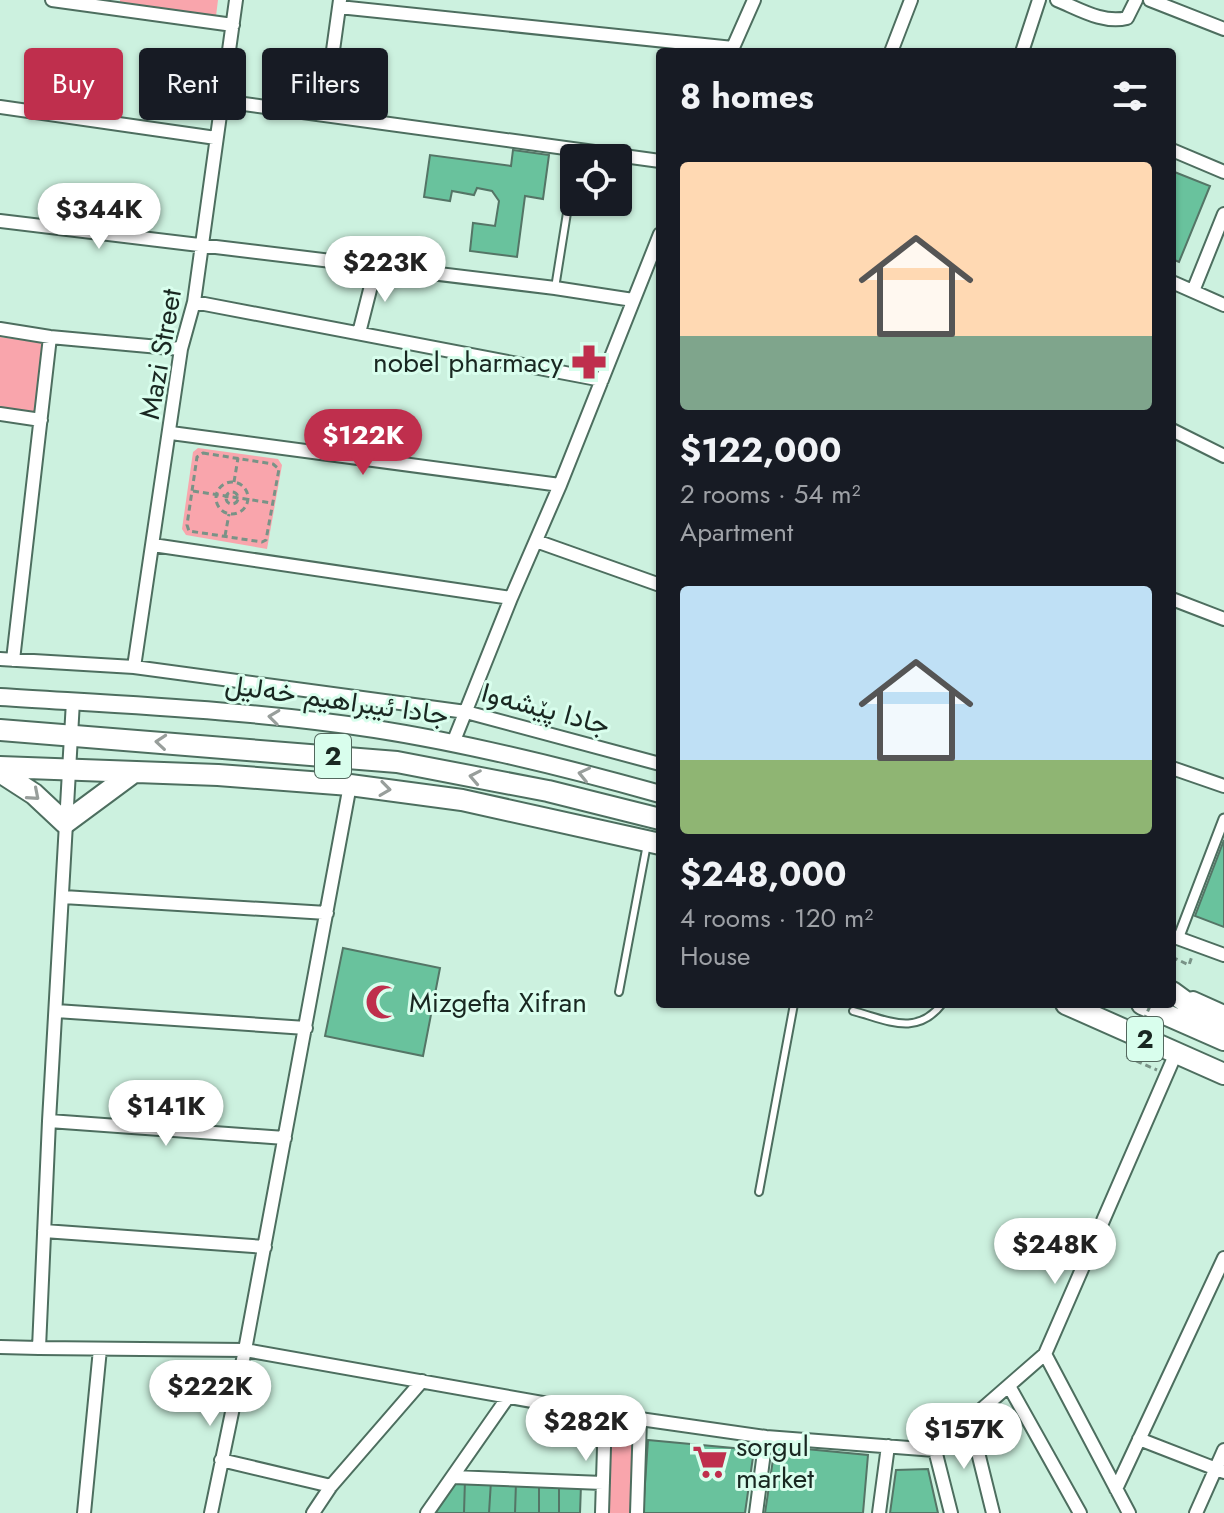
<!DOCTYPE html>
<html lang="en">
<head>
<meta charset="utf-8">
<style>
  :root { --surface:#171b24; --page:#242831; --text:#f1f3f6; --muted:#9ea1a6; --accent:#bf2f4d }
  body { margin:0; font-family:Jost,Vazirmatn,sans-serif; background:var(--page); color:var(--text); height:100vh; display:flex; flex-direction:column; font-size:30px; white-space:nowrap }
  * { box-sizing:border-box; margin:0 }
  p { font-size:26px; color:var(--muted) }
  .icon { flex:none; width:44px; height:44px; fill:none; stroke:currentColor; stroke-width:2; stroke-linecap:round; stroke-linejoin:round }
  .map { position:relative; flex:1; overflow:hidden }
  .details { position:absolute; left:656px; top:48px; width:520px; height:960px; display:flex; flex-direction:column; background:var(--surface); border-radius:8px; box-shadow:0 2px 6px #0004 }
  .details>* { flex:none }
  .guide { position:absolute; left:24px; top:48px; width:512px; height:72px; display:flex; gap:16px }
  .controls { position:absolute; left:560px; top:144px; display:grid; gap:16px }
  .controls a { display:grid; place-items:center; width:72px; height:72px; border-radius:8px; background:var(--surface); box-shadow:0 2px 6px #0004; font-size:40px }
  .price { position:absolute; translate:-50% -68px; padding:0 18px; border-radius:28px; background:#fff; color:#222; font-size:26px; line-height:52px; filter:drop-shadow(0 2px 4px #0008) }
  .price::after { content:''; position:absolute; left:50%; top:48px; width:24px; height:18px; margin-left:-12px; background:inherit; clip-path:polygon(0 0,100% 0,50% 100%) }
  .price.active { background:var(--accent); color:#fff }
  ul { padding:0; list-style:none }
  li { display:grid; align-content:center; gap:16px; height:424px; padding:0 24px }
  li span { display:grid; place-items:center; height:248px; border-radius:8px; color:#555 }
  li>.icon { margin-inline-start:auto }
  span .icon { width:144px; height:144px; fill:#fffc; stroke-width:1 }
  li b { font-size:34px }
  h2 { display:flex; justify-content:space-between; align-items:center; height:96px; padding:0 24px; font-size:34px }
  .chip { padding:0 28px; border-radius:8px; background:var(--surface); box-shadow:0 2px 6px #0004; font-size:28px; line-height:72px }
  .chip.active { background:var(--accent); color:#fff }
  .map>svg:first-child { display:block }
  .green { fill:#f9a5ac }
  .building { fill:#69c29d; stroke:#547566; stroke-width:2 }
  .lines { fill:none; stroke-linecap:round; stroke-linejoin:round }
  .service-casing { stroke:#4d6e5f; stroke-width:10 }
  .pedestrian-casing { stroke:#4d6e5f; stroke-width:13 }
  .minor-casing { stroke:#4d6e5f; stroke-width:16 }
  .secondary-casing { stroke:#4d6e5f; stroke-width:20 }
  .trunk-casing { stroke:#4d6e5f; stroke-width:24 }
  .path { stroke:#799387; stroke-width:3; stroke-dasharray:6 4; stroke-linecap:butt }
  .service { stroke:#fff; stroke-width:6 }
  .pedestrian { stroke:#fff; stroke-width:9 }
  .minor { stroke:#fff; stroke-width:12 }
  .secondary { stroke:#fff; stroke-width:16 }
  .trunk { stroke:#fff; stroke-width:20 }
  .path-bridge { stroke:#799387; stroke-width:3; stroke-dasharray:6 4; stroke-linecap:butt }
  .oneway { stroke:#989e9b }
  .labels { text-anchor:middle; stroke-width:6; stroke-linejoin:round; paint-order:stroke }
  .shield { fill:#d9feed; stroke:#53685e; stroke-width:2 }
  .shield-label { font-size:26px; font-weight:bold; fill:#192721 }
  .street-label { font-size:28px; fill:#192721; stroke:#d9feed }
  .poi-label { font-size:28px; fill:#192721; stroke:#d9feed; text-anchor:start }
</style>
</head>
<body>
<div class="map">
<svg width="1224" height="1513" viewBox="0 0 1224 1513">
  <rect width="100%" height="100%" fill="#ccf1df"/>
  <path class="green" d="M120 0H218L216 16 120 2Z
    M0 337 42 343 34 414 0 409Z
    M198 448 278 459 282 465 267 549 186 535 182 529 193 452Z
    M623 1425 632 1433 630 1513H609L611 1433Z"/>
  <path class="building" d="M513 150 549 155 543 199 525 196 517 257 470 251 473 223 495 226 499 201 492 191 477 188 474 195 452 191 450 201 424 197 430 155 511 166Z
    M1172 171 1210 186 1179 262 1172 259Z
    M1224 840V927L1195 916Z
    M343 948 440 968 423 1056 325 1036Z
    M648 1440 754 1450 745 1513H643Z
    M775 1446 868 1455 863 1513H765Z
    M928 1469 938 1513H890L896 1470Z
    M452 1479H465L464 1513H428Z
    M465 1479 491 1481 489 1513H464Z
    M491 1481 516 1482 515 1513H489Z
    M516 1482 539 1484V1513H515Z
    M539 1484H559V1513H539Z
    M559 1484 581 1485 580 1513H559Z"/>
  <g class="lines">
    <g class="service-casing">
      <path id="service" d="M555 288 574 169
        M619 992 647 844
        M853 1011C888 1020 916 1037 942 1004
        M759 1192 794 1004"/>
    </g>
    <g class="pedestrian-casing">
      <path id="pedestrian" d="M1178 939 1224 819"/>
    </g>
    <g class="minor-casing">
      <path id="minor" d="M52 0 233 25
        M1057 0C1079 9 1103 24 1127 18L1136 0
        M1150 0 1224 29
        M339 7 733 48
        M731 52 754 0
        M891 52 911 0
        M1022 52 1039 0
        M222 101 660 161
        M0 107 216 138
        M324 115 340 0
        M1172 150 1224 172
        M0 221 555 288 633 300
        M1172 282 1224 305
        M1193 291 1224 214
        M194 302 602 380
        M0 329 50 337 181 349
        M359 333 376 266
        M0 414 41 420
        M1172 430 1224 456
        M171 433 560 485
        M536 541 660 585
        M153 545 511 598
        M1172 599 1224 619
        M0 659 134 667 466 712 660 764
        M13 660 50 337
        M134 667 181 349 194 302 236 0
        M73 701 49 1121 39 1348 245 1350 211 1513
        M453 743 511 598 560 485 660 234
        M1172 768 1224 786
        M350 785 245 1350 605 1414 766 1437 935 1450 1045 1354
        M63 897 327 913
        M1172 936 1224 955
        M56 1011 306 1028
        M49 1121 285 1138
        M44 1231 265 1247
        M0 1347 39 1348
        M1009 1386 1080 1513
        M970 1420 993 1513
        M1139 1439 1224 1472
        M935 1450 951 1513
        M221 1460 331 1486
        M453 1477 603 1483
        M1116 1489 1224 1258
        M84 1513 100 1349
        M313 1513 331 1486 422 1381
        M427 1513 508 1397
        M602 1513 605 1414
        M637 1513 640 1419
        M756 1513 766 1437
        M879 1513 888 1446
        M1129 1513 1045 1354 1176 1053
        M1196 1513 1224 1450"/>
    </g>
    <g class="secondary-casing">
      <path id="secondary" d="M0 697C125 705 251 710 375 729 471 744 567 768 660 794
        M1193 1000 1224 1014"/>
    </g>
    <g class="trunk-casing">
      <path id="trunk" d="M0 730 397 762 548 791 660 819
        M0 767 218 775 350 785 462 800 660 844
        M0 772 34 794 65 823 134 772
        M1172 992 1224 1030
        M1066 1004 1224 1074
        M1142 1004 1224 1040"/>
    </g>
    <path class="path" d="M203 453 273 464 279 469 266 540 262 542 189 531 187 525 197 457Z
      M216 498a16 16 0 1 1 32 0a16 16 0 1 1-32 0Z
      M234 482 238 458
      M193 491 272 503
      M226 498a6 6 0 1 1 12 0a6 6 0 1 1-12 0Z
      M225 536 229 514
      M1172 957 1189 965 1192 956
      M1127 1057 1157 1070"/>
    <use href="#service" class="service"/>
    <use href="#pedestrian" class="pedestrian"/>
    <use href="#minor" class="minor"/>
    <use href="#secondary" class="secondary"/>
    <use href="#trunk" class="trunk"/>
    <path class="path-bridge" d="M1127 1057 1151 1004"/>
  </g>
  <defs><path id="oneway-chevron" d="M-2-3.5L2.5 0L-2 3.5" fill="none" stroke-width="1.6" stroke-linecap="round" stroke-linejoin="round" transform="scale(2)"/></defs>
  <g class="oneway">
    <use href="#oneway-chevron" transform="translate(274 717) rotate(-173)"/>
    <use href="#oneway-chevron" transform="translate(161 742) rotate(-175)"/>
    <use href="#oneway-chevron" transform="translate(584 774) rotate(-167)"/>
    <use href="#oneway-chevron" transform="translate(475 777) rotate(-169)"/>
    <use href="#oneway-chevron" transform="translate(385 789) rotate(8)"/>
    <use href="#oneway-chevron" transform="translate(34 795) rotate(41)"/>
  </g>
  <defs>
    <g id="pharmacy-bare" transform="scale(2.76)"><path d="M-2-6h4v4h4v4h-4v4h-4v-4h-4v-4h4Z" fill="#bf2f4d" stroke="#d9feed" stroke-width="2.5" paint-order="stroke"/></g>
    <g id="mosque-bare" transform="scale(2.76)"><path d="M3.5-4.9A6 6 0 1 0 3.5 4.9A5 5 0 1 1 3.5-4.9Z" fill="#bf2f4d" stroke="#d9feed" stroke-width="2.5" paint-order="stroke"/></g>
    <g id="supermarket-bare" transform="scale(2.76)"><path d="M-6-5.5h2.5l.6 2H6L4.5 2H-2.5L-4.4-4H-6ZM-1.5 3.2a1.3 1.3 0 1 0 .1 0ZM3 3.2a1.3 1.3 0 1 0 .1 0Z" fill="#bf2f4d" stroke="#d9feed" stroke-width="2.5" paint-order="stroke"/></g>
  </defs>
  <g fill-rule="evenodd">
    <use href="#pharmacy-bare" x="589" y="362"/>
    <use href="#mosque-bare" x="383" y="1002"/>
    <use href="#supermarket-bare" x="710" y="1462"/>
  </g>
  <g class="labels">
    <g class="shield">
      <rect x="315" y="734" width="36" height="44" rx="6"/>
      <rect x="1127" y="1017" width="36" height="44" rx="6"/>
    </g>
    <g class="shield-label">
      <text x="333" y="765">2</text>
      <text x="1145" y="1048">2</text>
    </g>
    <g class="street-label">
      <text transform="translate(160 354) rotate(-80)" y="10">Mazi Street</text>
      <text transform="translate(337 699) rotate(8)" y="10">جادا ئیبراهیم خەلیل</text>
      <text transform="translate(546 708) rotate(15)" y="10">جادا پێشەوا</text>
    </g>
    <g class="poi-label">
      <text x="563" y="372" text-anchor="end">nobel pharmacy</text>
      <text x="409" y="1012">Mizgefta Xifran</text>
      <text x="736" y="1456">sorgul<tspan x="736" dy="32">market</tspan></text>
    </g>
  </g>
</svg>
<div class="controls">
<a><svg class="icon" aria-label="locate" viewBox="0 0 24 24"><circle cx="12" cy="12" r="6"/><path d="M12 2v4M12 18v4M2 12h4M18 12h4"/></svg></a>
</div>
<b class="price" style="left:99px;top:251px">$344K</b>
<b class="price" style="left:385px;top:304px">$223K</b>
<b class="price active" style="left:363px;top:477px">$122K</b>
<b class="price" style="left:166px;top:1148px">$141K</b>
<b class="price" style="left:1055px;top:1286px">$248K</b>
<b class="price" style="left:210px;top:1428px">$222K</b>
<b class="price" style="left:586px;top:1463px">$282K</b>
<b class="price" style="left:964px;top:1471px">$157K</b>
<div class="guide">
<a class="chip active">Buy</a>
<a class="chip">Rent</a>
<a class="chip">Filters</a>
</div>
<section class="details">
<h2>8 homes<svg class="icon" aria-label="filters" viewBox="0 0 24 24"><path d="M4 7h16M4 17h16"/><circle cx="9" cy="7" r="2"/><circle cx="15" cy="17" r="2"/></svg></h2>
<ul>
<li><span style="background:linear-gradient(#ffd9b3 70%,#7fa58c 0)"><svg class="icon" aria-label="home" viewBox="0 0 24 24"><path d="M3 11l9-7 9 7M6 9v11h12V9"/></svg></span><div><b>$122,000</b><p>2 rooms · 54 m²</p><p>Apartment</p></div></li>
<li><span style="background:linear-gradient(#bfe0f5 70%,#8fb573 0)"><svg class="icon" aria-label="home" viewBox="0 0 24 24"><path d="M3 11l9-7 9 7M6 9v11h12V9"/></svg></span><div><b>$248,000</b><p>4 rooms · 120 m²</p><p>House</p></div></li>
</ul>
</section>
</div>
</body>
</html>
